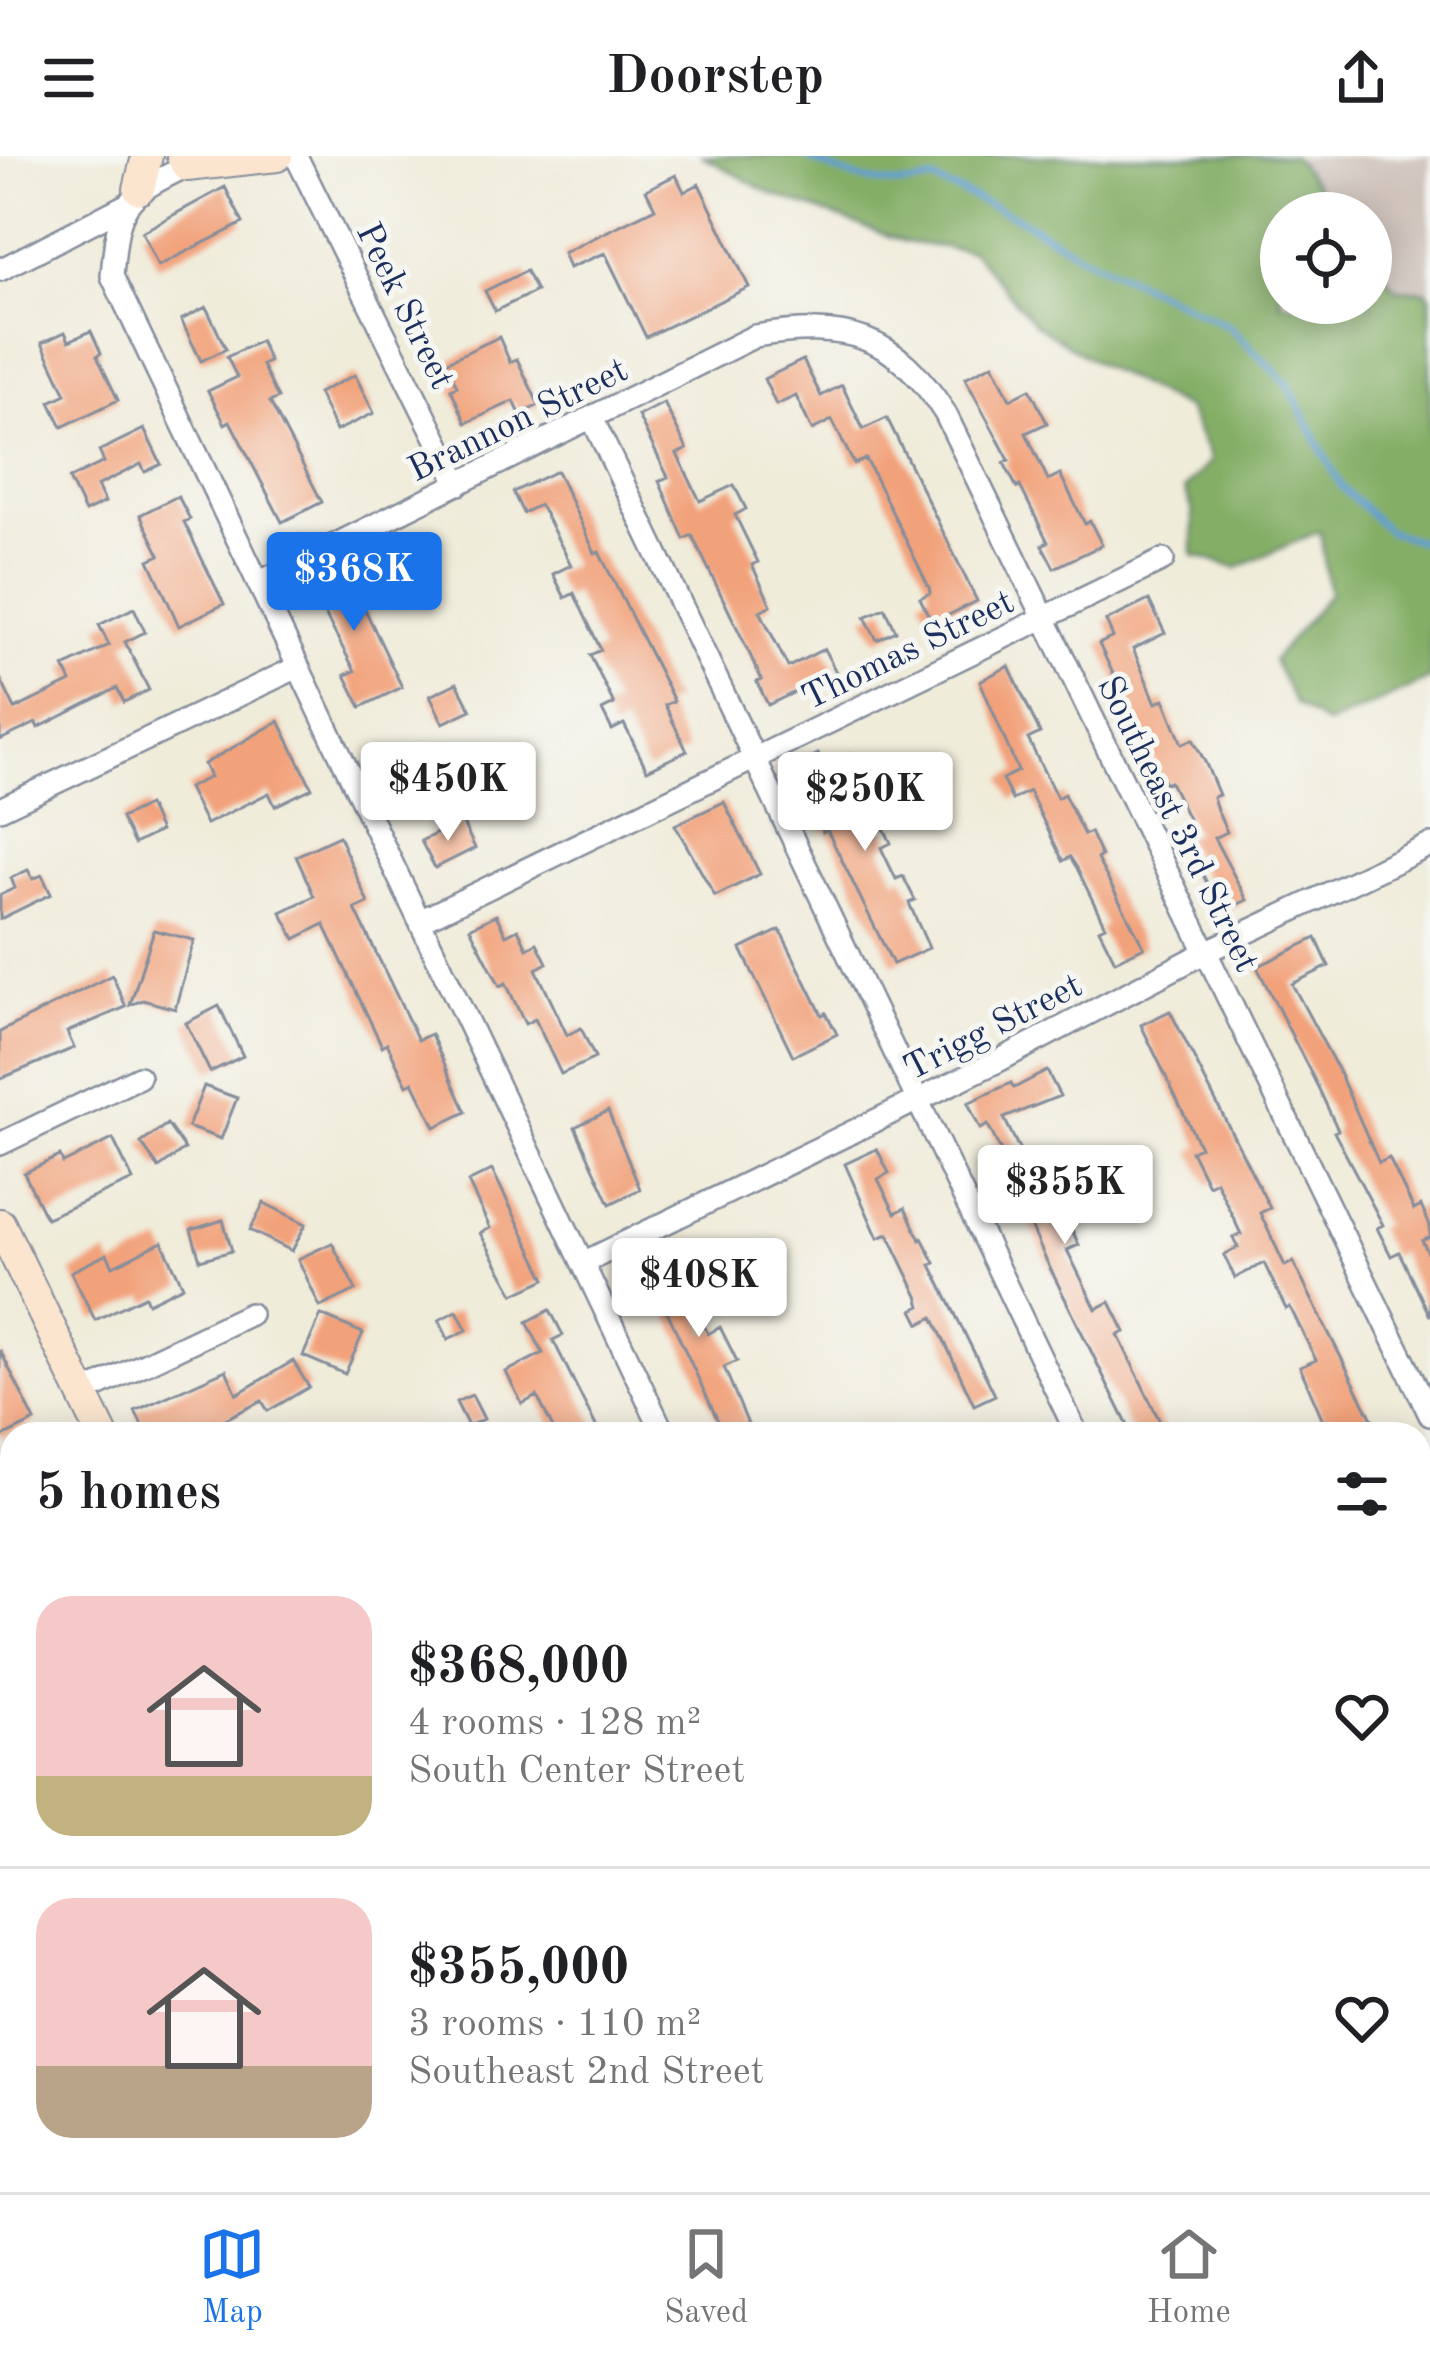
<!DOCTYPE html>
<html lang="en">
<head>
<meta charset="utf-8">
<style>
  :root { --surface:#fff; --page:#f6f6f6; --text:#202124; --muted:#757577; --line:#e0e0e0; --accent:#1a73e8 }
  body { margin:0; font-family:"Old Standard TT",serif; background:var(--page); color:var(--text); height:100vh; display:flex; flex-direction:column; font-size:45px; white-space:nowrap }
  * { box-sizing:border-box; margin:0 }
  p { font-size:39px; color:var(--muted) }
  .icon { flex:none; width:66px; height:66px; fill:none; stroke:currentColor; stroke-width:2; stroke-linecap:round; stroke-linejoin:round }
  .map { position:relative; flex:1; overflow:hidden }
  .details { position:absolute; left:0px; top:1266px; width:1431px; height:771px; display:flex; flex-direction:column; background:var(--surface); border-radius:36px 36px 0 0; box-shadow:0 6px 30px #0003 }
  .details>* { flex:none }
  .tools { position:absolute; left:1260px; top:36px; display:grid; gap:24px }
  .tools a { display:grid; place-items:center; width:132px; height:132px; border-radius:50%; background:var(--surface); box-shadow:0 6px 30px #0003; font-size:60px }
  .price { position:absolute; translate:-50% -102px; padding:0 27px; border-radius:12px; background:#fff; color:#222; font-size:39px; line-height:78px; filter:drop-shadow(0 3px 6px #0008) }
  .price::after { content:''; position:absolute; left:50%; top:72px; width:36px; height:27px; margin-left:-18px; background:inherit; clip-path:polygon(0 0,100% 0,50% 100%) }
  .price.on { background:var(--accent); color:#fff }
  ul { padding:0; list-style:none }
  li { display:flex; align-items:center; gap:36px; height:300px; padding:0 36px }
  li+li { border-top:3px solid var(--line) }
  li span { display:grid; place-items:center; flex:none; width:336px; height:240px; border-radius:36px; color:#555 }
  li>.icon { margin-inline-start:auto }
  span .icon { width:144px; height:144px; fill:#fffc; stroke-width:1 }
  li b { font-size:51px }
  h2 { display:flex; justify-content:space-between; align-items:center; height:144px; padding:0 36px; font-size:51px }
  header { display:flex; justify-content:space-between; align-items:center; height:156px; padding:0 36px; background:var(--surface); font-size:54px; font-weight:700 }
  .tab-bar { display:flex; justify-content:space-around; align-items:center; height:168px; border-top:3px solid var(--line); background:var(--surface); font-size:33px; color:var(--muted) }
  .tab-bar a { display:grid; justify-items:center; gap:6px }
  .tab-bar .on { color:var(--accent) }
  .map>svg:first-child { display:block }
  .built { fill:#f1d5bd }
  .industrial { fill:#cec1ba }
  .forest { fill:#84ae66; stroke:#506e62; stroke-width:3 }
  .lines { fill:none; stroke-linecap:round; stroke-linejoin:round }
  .stream { stroke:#629fd3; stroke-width:6 }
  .building { fill:#f2a27a }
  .street-casing { stroke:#868e9c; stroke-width:26 }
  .secondary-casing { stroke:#868e9c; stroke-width:34 }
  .street { stroke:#fff; stroke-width:21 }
  .secondary { stroke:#fbe5cf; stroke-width:30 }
  .labels { text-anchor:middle; stroke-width:10; stroke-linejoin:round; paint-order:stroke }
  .street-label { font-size:36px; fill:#1b2f5e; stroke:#f6f6f2 }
</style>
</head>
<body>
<header><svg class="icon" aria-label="menu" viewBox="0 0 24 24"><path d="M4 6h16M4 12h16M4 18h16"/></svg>Doorstep<svg class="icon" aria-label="share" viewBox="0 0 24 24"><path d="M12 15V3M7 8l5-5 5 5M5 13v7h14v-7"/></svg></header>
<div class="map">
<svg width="1430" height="2036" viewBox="0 0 1430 2036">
  <rect width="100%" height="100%" fill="#f6f6f2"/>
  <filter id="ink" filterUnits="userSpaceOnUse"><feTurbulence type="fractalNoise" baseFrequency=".00833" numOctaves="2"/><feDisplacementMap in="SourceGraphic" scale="24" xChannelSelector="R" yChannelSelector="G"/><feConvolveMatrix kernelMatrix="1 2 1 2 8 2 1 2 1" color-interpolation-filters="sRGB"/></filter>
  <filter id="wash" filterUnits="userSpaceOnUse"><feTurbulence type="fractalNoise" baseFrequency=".004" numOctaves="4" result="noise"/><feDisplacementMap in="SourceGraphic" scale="48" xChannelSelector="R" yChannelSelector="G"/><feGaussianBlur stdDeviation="2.7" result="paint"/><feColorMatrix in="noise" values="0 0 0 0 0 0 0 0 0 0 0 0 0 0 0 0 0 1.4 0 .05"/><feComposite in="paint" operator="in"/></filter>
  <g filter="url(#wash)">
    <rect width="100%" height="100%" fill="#f0ecda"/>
    <path class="built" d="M12 1620V2025H408L413 2036H0V1628Z"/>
    <path class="industrial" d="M1293 0H1430V140L1426 135 1396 133 1371 101V57H1337Z"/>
    <path class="forest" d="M703 0H1293L1337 57H1281V147H1371V101L1396 133 1426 135 1430 140V523L1327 569 1295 548 1273 504 1329 438 1320 375 1237 412 1193 399V357L1185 333 1211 304 1187 253 1098 208 1035 168 972 95 905 86 767 36Z"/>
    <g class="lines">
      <path class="stream" d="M804 0C841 21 892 36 932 24L1017 61 1079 98 1229 170 1287 227 1342 332 1389 376 1430 388
        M1419 1720 1430 1715"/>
    </g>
    <g id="blocks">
      <path class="building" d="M676 19 684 36 699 28 749 131 646 181 605 97 569 112 563 97 655 52 646 34Z
        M225 31 243 67 158 110 142 76Z
        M526 115 536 135 495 155 485 135Z
        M206 151 226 193 201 205 181 164Z
        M91 175 101 197 97 200 118 244 62 271 50 246 66 238 42 187 65 176 69 185Z
        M499 181 510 206 517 203 539 249 520 258 514 245 466 267 451 233 457 230 446 206Z
        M260 185 269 205 262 209 278 242 270 246 322 346 282 366 230 265 225 268 208 235 237 221 227 201Z
        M803 204 821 240 842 229 863 273 887 262 977 445 932 467 920 442 930 437 929 431 866 303 854 308 832 264 812 274 796 240 776 249 764 223Z
        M993 208 1010 243 1030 233 1047 267 1026 277 1048 324 1060 318 1085 368 1090 365 1102 389 1054 412 1042 389 1048 386 1020 330 1017 332 1004 307 1009 304 965 222Z
        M355 219 374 257 336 275 318 237Z
        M664 247 687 293 677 298 700 345 734 329 746 353 735 359 758 406 752 409 771 449 760 455 788 511 824 493 836 516 768 549 757 526 762 524 742 482 692 379 684 383 659 325 668 321 638 260Z
        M144 273 161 308 145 316 141 308 97 330 105 346 85 356 69 323 104 306 99 295Z
        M557 315 595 397 599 396 674 545 665 549 687 595 647 614 624 568 612 574 602 554 614 548 590 499 601 494 574 437 565 442 553 418 571 409 544 356 539 349 523 357 513 336Z
        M178 340 190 363 184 366 224 448 179 470 149 404 160 399 140 359Z
        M341 403 402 531 361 551 345 519 355 515 305 421Z
        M1149 444 1165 477 1133 493 1156 547 1164 543 1182 588 1193 583 1206 608 1219 639 1213 641 1217 654 1227 676 1214 682 1247 744 1221 756 1185 682 1195 677 1170 626 1165 628 1099 488 1113 481 1106 465Z
        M134 452 145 476 125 486 149 534 124 546 117 532 38 572 36 567 0 584V522L15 553 71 526 64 511 109 489 99 469Z
        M885 452 896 475 877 484 865 461Z
        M1009 510 1040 577 1028 583 1057 642 1064 638 1084 679 1090 676 1101 700 1097 703 1144 791 1115 805 1099 773 1105 770 1077 712 1070 701 1063 705 1029 635 1012 644 1002 623 1018 615 980 525Z
        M457 527 471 554 443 567 430 540Z
        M279 565 312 632 275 650 269 637 206 668 188 632 210 621 204 608Z
        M818 598 824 610 849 598 862 624 857 626 880 674 884 672 891 687 881 692 896 723 903 720 915 744 909 747 929 792 893 808 827 674 823 676 815 659 820 656 801 617 809 614 805 605Z
        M434 606 449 635 407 656 392 626Z
        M724 646 760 718 715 740 675 669Z
        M148 649 160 675 134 688 121 662Z
        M462 665 475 692 435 712 421 685Z
        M339 680 368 747 355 753 418 884 431 878 466 956 435 971 413 926 407 929 387 887 382 890 324 768 295 783 281 756 314 740 296 700Z
        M28 714 33 723 42 719 51 738 0 763V739L15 732 11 722Z
        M496 759 506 779 518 773 527 792 537 787 547 807 536 813 567 879 581 872 595 902 561 918 535 863 525 868 506 827 500 830 470 772Z
        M154 774 194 784 175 853 143 844 130 849Z
        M780 774 822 859 826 857 837 878 793 900 741 793Z
        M1316 782 1329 810 1292 828 1337 912 1379 1007 1389 1002 1414 1054 1421 1050 1430 1070V1081L1422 1085 1430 1101V1160L1399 1096 1391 1100 1377 1072 1383 1069 1334 976 1338 974 1318 931 1257 811Z
        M112 819 126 851 67 876 74 892 0 923V876Z
        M219 850 243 900 210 916 186 867Z
        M1170 855 1270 1052 1260 1057 1285 1110 1293 1106 1375 1269 1372 1270 1376 1278H1329L1300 1211 1316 1204 1290 1151 1286 1153 1264 1107 1235 1122 1224 1099 1238 1091 1233 1082 1241 1078 1216 1025 1208 1029 1191 995 1200 991 1141 869Z
        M1047 915 1060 940 1004 962 1030 1015 1057 1002 1074 1036 1058 1044 1079 1089 1067 1094 1096 1153 1110 1146 1125 1176 1118 1179 1166 1278H1132L1046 1104 1016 1036 1020 1034 988 969 980 973 968 947 1011 927 1014 932Z
        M204 930 237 942 221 983 188 971Z
        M608 955 640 1033 610 1048 575 971Z
        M167 968 185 993 159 1012 141 987Z
        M113 983 133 1024 46 1062 24 1017 60 1000 63 1007Z
        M877 993 889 1017 878 1023 895 1057 905 1052 920 1084 922 1082 935 1107 931 1109 995 1239 974 1249 933 1161 920 1168 913 1154 921 1150 918 1140 888 1078 878 1082 845 1008Z
        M492 1014 546 1123 514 1138 480 1077 490 1072 468 1026Z
        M264 1047 306 1068 292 1095 250 1074Z
        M223 1064 232 1095 200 1104 191 1074Z
        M162 1086 183 1130 148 1147 145 1140 95 1164 71 1116 107 1098 113 1110Z
        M332 1087 356 1134 320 1151 298 1103Z
        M681 1091 695 1118 682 1125 708 1178 720 1171 737 1205 724 1211 752 1278H724L645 1108Z
        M550 1154 563 1179 553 1184 600 1278H556L537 1240 522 1248 506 1216 543 1197 527 1166Z
        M457 1155 467 1174 448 1183 439 1164Z
        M321 1159 363 1177 345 1218 303 1200Z
        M0 1194 35 1265 0 1282Z
        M293 1205 309 1231 268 1255 262 1245 205 1273 203 1269 184 1278H146L135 1255 226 1214 237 1238Z
        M472 1239 484 1263 468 1270 456 1246Z"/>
    </g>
  </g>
  <g filter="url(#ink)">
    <use href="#blocks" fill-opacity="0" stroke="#868e9c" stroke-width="3"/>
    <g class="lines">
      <g class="street-casing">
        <path id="street" d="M296 0 459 328
          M187 10C122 41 118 48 112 120L664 1278
          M0 114 126 49
          M592 262 1077 1278
          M258 427 755 180C846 166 894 177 945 257L1430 1259
          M0 653 298 511
          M420 765 1163 404
          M0 988 139 921
          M583 1107 1000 904 1206 796 1430 689
          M83 1237 250 1158
          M0 1611 12 1603
          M1419 1953 1430 1948
          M1021 2025 1026 2036
          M1390 2025 1395 2036
          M764 2036 788 2025
          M1246 2036 1268 2025"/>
      </g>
      <g class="secondary-casing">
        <path id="secondary" d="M182 0 187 10 277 0
          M139 33 147 0
          M0 1068 102 1278
          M1419 1463 1430 1457
          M436 2025 441 2036"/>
      </g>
      <use href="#street" class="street"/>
      <use href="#secondary" class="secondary"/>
    </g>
  </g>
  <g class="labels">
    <g class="street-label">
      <text transform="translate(407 149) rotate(64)" y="13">Peek Street</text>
      <text transform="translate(517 262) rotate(-26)" y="13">Brannon Street</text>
      <text transform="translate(907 492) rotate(-26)" y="13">Thomas Street</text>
      <text transform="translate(1180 667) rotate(64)" y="13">Southeast 3rd Street</text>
      <text transform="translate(992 869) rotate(-27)" y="13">Trigg Street</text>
    </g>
  </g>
</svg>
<div class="tools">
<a><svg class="icon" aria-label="locate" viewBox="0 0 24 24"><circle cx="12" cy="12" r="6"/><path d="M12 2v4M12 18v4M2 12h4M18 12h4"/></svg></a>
</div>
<b class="price on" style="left:354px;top:478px">$368K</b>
<b class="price" style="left:448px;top:688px">$450K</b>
<b class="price" style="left:865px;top:698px">$250K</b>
<b class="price" style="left:1065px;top:1091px">$355K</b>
<b class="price" style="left:699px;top:1184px">$408K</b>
<section class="details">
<h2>5 homes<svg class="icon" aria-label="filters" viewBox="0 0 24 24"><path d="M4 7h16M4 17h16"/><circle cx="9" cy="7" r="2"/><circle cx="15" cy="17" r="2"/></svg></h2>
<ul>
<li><span style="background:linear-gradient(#f6c9c9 75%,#c2b280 0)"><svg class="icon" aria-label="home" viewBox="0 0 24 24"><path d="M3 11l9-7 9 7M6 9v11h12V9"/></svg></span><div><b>$368,000</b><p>4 rooms · 128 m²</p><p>South Center Street</p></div><svg class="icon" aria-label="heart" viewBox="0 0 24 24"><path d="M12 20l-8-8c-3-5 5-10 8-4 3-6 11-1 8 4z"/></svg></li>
<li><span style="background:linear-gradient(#f6c9c9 70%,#b9a48a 0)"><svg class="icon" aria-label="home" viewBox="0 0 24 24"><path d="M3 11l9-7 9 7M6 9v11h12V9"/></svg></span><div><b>$355,000</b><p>3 rooms · 110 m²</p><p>Southeast 2nd Street</p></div><svg class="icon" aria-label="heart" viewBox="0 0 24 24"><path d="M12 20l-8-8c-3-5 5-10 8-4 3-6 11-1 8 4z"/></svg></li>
</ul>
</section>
</div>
<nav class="tab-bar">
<a class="on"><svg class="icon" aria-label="map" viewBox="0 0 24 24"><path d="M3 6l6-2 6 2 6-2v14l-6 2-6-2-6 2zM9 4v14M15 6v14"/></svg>Map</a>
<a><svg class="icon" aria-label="saved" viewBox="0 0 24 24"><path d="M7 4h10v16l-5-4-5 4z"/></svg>Saved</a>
<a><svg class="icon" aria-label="home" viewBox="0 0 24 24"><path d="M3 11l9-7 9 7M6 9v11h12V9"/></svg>Home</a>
</nav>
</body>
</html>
